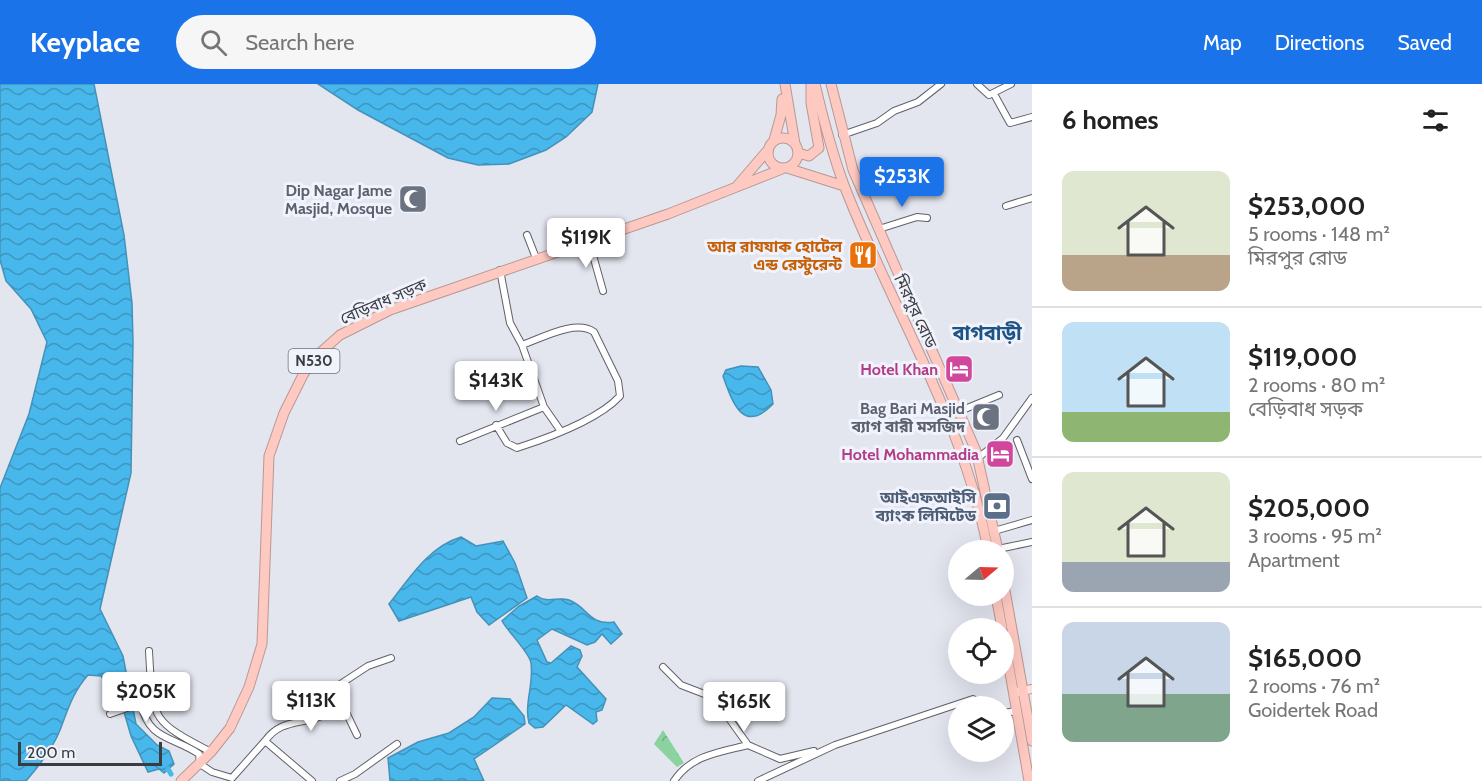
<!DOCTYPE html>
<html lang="en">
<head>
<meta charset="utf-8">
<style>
  :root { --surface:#fff; --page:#f6f6f6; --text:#222; --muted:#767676; --line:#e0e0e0; --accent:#1a73e8 }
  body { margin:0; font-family:Cabin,"Noto Sans Bengali",sans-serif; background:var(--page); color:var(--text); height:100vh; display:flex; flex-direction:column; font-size:22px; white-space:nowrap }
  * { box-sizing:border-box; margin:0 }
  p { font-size:20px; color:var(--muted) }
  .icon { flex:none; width:33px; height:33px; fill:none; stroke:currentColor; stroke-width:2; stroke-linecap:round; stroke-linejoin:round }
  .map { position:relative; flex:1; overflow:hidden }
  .panel { display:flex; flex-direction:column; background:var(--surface); width:450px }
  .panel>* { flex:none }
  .needle { width:39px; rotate:71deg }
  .fabs { position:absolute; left:948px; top:456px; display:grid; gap:12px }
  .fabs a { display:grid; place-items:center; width:66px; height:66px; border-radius:50%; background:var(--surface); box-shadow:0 6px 24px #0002; font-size:30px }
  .scale { position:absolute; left:18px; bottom:15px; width:144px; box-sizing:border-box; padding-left:6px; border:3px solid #3b3c40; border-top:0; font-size:16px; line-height:21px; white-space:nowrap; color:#3b3c40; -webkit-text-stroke:4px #f0f2fc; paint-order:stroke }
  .price { position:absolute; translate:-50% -51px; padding:0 14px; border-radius:6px; background:#fff; color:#222; font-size:20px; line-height:39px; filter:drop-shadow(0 2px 3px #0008) }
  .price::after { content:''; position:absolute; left:50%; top:36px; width:18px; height:14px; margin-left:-9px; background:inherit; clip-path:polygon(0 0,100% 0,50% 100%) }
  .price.active { background:var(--accent); color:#fff }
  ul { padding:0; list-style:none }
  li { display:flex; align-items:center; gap:18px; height:150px; padding:0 30px }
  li+li { border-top:2px solid var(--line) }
  li span { display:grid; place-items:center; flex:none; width:168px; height:120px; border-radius:12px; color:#555 }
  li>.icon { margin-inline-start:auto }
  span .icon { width:72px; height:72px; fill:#fffc; stroke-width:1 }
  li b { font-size:26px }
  h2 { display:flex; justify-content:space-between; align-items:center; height:72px; padding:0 30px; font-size:26px }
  header { display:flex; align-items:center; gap:36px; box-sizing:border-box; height:84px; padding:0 30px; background:var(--accent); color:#fff }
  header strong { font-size:28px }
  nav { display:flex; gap:33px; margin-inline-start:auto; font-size:21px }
  .search { width:420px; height:54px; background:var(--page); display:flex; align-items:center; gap:15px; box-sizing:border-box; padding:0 21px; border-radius:33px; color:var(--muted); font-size:22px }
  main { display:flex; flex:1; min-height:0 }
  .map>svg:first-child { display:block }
  .park { fill:url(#park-crowns) }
  .water { fill:url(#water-waves); stroke:#4492b8; stroke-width:1.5 }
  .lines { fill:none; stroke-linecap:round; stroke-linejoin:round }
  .canal { stroke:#48b7eb; stroke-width:5 }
  .minor-casing { stroke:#60616a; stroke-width:8 }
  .major-casing { stroke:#ba9894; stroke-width:10 }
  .highway-casing { stroke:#ba9894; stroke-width:11 }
  .minor { stroke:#fff; stroke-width:6 }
  .major { stroke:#fedfda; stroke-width:8 }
  .highway { stroke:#fec9c1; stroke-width:9 }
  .labels { text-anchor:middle; stroke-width:6; stroke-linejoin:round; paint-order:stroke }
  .shield { fill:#f0f2fc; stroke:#717378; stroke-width:1.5 }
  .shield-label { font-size:15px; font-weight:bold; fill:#3b3c40 }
  .worship-label { font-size:16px; font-weight:bold; fill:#5b616d; stroke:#f0f2fc; text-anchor:end }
  .food-label { font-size:16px; font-weight:bold; fill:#c56008; stroke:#f0f2fc; text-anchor:end }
  .street-label { font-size:16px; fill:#3b3c40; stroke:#f0f2fc }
  .hotel-label { font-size:16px; font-weight:bold; fill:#b23c85; stroke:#f0f2fc; text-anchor:end }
  .service-label { font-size:16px; font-weight:bold; fill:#4e5e75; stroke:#f0f2fc; text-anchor:end }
  .quarter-label { font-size:20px; font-weight:bold; fill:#1e5385; stroke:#f0f2fc }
</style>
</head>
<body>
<header>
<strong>Keyplace</strong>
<div class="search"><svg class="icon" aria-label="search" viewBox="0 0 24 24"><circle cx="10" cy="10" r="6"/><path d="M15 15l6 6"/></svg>Search here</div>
<nav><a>Map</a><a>Directions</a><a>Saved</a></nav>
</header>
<main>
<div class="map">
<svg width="1032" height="697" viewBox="0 0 1032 697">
  <defs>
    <pattern id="park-crowns" width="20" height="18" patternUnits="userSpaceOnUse" patternTransform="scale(1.5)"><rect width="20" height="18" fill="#8bd39e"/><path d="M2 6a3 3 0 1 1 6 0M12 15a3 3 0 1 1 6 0" fill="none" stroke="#73ac82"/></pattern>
    <pattern id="water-waves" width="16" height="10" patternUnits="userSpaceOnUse" patternTransform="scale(1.5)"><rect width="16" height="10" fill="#48b7eb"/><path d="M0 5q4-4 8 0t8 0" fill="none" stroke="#3d96c0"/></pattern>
  </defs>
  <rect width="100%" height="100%" fill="#e3e5ef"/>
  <path class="park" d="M663 646 684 679 677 683 654 660Z"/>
  <path class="water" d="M0 0H94L124 151 132 219 133 258 131 389 100 525 123 572 136 640 157 661 169 667 174 680 164 689 159 685 148 688 131 652 122 621 101 592 88 591C73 608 68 625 60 646 53 664 39 682 26 697H0V404L29 330 47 258 31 225 6 197 0 176Z
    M318 0H598L592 28 566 53 546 66 509 80 478 81 448 74 358 26Z
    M741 282 758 283 771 306 773 320C744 350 733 321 723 292L726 286Z
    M461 453 476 462 503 457 515 479 527 514 489 541 477 528 471 513 399 537 389 520C409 495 428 463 461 453Z
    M537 512C548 520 558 512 569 516 588 523 589 542 614 538L622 550 611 560 602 550 595 558 587 561 552 545 537 556 547 578 551 579 571 562 580 566 582 572 577 583 606 615 602 626 596 628 597 637 593 640 566 621 543 643 535 644 529 639C524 620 534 600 531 579 530 569 508 548 502 537L519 522Z
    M492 614 510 615 524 632 525 640 474 675 484 697H390L388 674 418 658 449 649 474 633Z"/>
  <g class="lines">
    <path class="canal" d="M168 685 171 690"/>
    <g class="minor-casing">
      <path id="minor" d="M977 0 989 11 1011 0
        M994 10 1010 39 1032 33
        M842 51 877 39 894 27 918 18 941 0
        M1006 122 1032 114
        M879 145 917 133 927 134
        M527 151 536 174
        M589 157 603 207
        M500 186 510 239 522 261 544 323 560 346
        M960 327 999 311
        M496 341 507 359 517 364C548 354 598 336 620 312L618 297 594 248C576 235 542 254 522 261
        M1017 356 1032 395
        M460 357 544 323
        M978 374 1003 354 1032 314
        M994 447 1032 436
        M998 465 1032 458
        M149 567C153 635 149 636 211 668
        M663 583 681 601 720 616 728 633 748 661
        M1004 629 1016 627
        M110 630 141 619C148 656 172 652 199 670L200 680 212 688 232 694 265 657 312 697
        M357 651 343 622 339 601 368 582 391 574
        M265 657C278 639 292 640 312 635 323 633 333 627 343 622
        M340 697 355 690 397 660
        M674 697C691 671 720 668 748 661L780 675 814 667
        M758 697 835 661 973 615 982 622"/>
    </g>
    <g class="major-casing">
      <path id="major" d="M1017 608 1032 605"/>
    </g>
    <g class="highway-casing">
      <path id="highway" d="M785 0 795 60
        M815 0C823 34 832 69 844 101 891 224 964 336 988 466
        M831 0 853 86 976 367 998 466
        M768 69a15 15 0 1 1 30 0a15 15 0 1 1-30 0Z
        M774 56 781 31 782 15
        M798 69 809 72 819 64 811 19V0
        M787 84 844 102
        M737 102 767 67
        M1004 501 1032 657
        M996 512 1002 544
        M1004 555 1029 697
        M181 697 211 668 230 644 249 603 262 560 269 372 284 329 304 289 322 267 340 251 390 226 668 130 782 85"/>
    </g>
    <use href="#minor" class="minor"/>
    <use href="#major" class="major"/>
    <use href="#highway" class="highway"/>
  </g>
  <defs>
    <g id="mosque-square" transform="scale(1.5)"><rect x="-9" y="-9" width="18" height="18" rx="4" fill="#6b7280" stroke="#f0f2fc"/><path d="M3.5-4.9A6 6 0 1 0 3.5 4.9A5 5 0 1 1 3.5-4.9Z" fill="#fff"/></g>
    <g id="restaurant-square" transform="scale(1.5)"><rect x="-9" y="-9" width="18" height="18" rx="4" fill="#e8710a" stroke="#f0f2fc"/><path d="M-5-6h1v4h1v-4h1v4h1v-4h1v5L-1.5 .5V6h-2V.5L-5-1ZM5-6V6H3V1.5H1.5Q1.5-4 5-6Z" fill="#fff"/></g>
    <g id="hotel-square" transform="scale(1.5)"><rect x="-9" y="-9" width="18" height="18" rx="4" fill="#d1479c" stroke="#f0f2fc"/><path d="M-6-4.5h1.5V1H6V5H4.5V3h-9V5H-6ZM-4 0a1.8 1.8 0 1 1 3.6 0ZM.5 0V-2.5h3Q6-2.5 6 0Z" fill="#fff"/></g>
    <g id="bank-square" transform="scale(1.5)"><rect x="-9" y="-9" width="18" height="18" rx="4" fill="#5c6f8a" stroke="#f0f2fc"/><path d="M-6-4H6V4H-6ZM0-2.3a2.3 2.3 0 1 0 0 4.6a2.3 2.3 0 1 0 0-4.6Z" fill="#fff"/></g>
  </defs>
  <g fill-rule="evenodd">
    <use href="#mosque-square" x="413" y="115"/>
    <use href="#restaurant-square" x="863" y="171"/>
    <use href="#hotel-square" x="959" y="285"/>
    <use href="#mosque-square" x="986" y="333"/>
    <use href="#hotel-square" x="1000" y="370"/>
    <use href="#bank-square" x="997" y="422"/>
  </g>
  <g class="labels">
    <rect class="shield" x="288.5" y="265" width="51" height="24" rx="4.5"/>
    <g class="shield-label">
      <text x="314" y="282">N530</text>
    </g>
    <g class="worship-label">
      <text x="392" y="112">Dip Nagar Jame<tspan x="392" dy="18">Masjid, Mosque</tspan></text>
      <text x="965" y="330">Bag Bari Masjid<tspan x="965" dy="18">ব্যাগ বারী মসজিদ</tspan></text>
    </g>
    <g class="food-label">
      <text x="842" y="168">আর রাযযাক হোটেল<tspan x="842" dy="18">এন্ড রেস্টুরেন্ট</tspan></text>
    </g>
    <g class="street-label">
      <text transform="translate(383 217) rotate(-23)" y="6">বেড়িবাধ সড়ক</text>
      <text transform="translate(916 227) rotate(65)" y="6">মিরপুর রোড</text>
    </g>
    <g class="hotel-label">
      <text x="938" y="291">Hotel Khan</text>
      <text x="979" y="376">Hotel Mohammadia</text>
    </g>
    <g class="service-label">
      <text x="976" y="419">আইএফআইসি<tspan x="976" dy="18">ব্যাংক লিমিটেড</tspan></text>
    </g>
    <g class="quarter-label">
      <text x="987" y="256">বাগবাড়ী</text>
    </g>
  </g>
</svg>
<div class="fabs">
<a><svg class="needle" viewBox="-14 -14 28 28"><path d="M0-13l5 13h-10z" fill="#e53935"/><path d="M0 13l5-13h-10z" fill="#767676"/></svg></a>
<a><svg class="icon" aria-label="locate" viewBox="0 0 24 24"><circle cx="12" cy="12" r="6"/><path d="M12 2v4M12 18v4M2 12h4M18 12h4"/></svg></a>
<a><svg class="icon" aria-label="layers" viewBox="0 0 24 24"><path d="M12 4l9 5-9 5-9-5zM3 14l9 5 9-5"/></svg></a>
</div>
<div class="scale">200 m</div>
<b class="price active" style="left:902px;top:124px">$253K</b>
<b class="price" style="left:586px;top:185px">$119K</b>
<b class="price" style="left:496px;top:328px">$143K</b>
<b class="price" style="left:146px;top:639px">$205K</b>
<b class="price" style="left:311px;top:648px">$113K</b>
<b class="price" style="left:744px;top:649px">$165K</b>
</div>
<section class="panel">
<h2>6 homes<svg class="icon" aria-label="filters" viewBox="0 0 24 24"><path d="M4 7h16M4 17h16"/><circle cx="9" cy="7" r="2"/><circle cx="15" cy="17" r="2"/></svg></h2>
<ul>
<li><span style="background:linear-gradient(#dfe7d0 70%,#b9a48a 0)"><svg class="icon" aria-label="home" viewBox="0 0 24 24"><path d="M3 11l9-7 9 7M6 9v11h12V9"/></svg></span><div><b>$253,000</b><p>5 rooms · 148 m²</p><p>মিরপুর রোড</p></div></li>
<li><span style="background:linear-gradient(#bfe0f5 75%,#8fb573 0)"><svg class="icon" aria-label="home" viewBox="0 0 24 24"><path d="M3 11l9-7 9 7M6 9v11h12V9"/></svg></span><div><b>$119,000</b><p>2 rooms · 80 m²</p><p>বেড়িবাধ সড়ক</p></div></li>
<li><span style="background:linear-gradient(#dfe7d0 75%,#9aa5b1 0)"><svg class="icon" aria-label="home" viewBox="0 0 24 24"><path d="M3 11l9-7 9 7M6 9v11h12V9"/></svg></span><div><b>$205,000</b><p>3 rooms · 95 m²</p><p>Apartment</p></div></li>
<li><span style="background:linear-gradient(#c9d6e8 60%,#7fa58c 0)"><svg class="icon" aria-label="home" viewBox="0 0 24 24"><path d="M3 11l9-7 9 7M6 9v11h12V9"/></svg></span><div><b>$165,000</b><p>2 rooms · 76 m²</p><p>Goidertek Road</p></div></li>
</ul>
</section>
</main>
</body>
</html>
